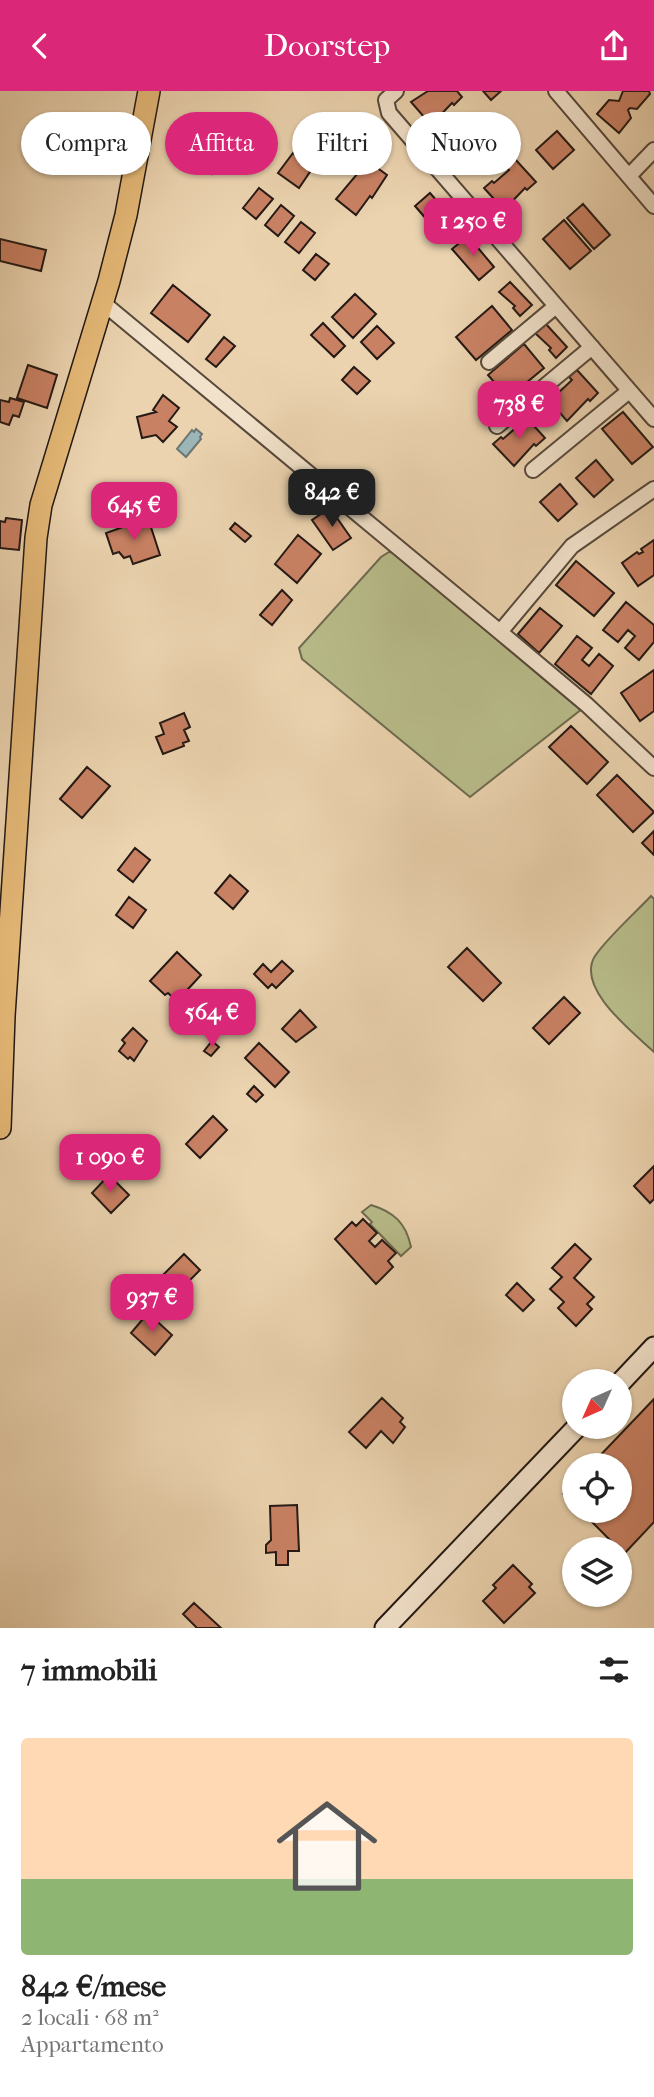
<!DOCTYPE html>
<html lang="it">
<head>
<meta charset="utf-8">
<style>
  :root { --surface:#fff; --page:#f2f2f2; --text:#222; --muted:#767676; --line:#e0e0e0; --accent:#db2777 }
  body { margin:0; font-family:"IM FELL French Canon",serif; background:var(--page); color:var(--text); height:100vh; display:flex; flex-direction:column; font-size:26px; white-space:nowrap }
  * { box-sizing:border-box; margin:0 }
  p { font-size:23px; color:var(--muted) }
  .icon { flex:none; width:38px; height:38px; fill:none; stroke:currentColor; stroke-width:2; stroke-linecap:round; stroke-linejoin:round }
  .map { position:relative; height:1537px; overflow:hidden }
  .side { display:flex; flex-direction:column; background:var(--surface); flex:1 }
  .side>* { flex:none }
  .hud { position:absolute; left:21px; top:21px; width:612px; height:63px; display:flex; gap:14px }
  .needle { width:46px; rotate:225deg }
  .fabs { position:absolute; left:562px; top:1278px; display:grid; gap:14px }
  .fabs a { display:grid; place-items:center; width:70px; height:70px; border-radius:50%; background:var(--surface); box-shadow:0 2px 5px #0004; font-size:35px }
  .price { position:absolute; translate:-50% -60px; padding:0 16px; border-radius:14px; background:var(--accent); color:#fff; font-size:23px; line-height:46px; filter:drop-shadow(0 2px 4px #0008) }
  .price::after { content:''; position:absolute; left:50%; top:42px; width:21px; height:16px; margin-left:-10px; background:inherit; clip-path:polygon(0 0,100% 0,50% 100%) }
  .price.current { background:#222; color:#fff }
  ul { padding:0; list-style:none }
  li { display:grid; align-content:center; gap:14px; height:371px; padding:0 21px }
  li+li { border-top:2px solid var(--line) }
  li span { display:grid; place-items:center; height:217px; border-radius:7px; color:#555 }
  li>.icon { margin-inline-start:auto }
  span .icon { width:126px; height:126px; fill:#fffc; stroke-width:1 }
  li b { font-size:30px }
  h2 { display:flex; justify-content:space-between; align-items:center; height:84px; padding:0 21px; font-size:30px }
  .tag { padding:0 24px; border-radius:32px; background:var(--surface); box-shadow:0 2px 5px #0004; font-size:24px; line-height:63px }
  .tag.current { background:var(--accent); color:#fff }
  header { display:flex; justify-content:space-between; align-items:center; height:91px; padding:0 21px; background:var(--accent); color:#fff; font-size:32px; font-weight:600 }
  .map>svg:first-child { display:block }
  .green { fill:#b8bc8a; stroke:#6e6a4f; stroke-width:2 }
  .water { fill:#9cb5b6; stroke:#6c7775; stroke-width:2 }
  .building { fill:#c98164; stroke:#241914; stroke-width:2 }
  .lines { fill:none; stroke-linecap:round; stroke-linejoin:round }
  .street-casing { stroke:#56483b; stroke-width:18 }
  .secondary-casing { stroke:#241914; stroke-width:23 }
  .primary-casing { stroke:#241914; stroke-width:24 }
  .street { stroke:#f2e2cb; stroke-width:14 }
  .secondary { stroke:#f2e2cb; stroke-width:19 }
  .primary { stroke:#e6ba78; stroke-width:21 }
</style>
</head>
<body>
<header><svg class="icon" aria-label="back" viewBox="0 0 24 24"><path d="M15 5l-7 7 7 7"/></svg>Doorstep<svg class="icon" aria-label="share" viewBox="0 0 24 24"><path d="M12 15V3M7 8l5-5 5 5M5 13v7h14v-7"/></svg></header>
<div class="map">
<svg width="654" height="1537" viewBox="0 0 654 1537">
  <rect width="100%" height="100%" fill="#ebd3af"/>
  <filter id="stains"><feTurbulence type="fractalNoise" baseFrequency=".00286" numOctaves="4"/><feColorMatrix values="0 0 0 0 .2 0 0 0 0 .09 0 0 0 0 .02 0 0 0 .5 -.17"/></filter>
  <radialGradient id="worn" r=".72"><stop offset=".6" stop-color="#630" stop-opacity="0"/><stop offset="1" stop-color="#630" stop-opacity=".3"/></radialGradient>
  <path class="green" d="M389 461 396 462 587 614 470 706 302 568 299 557 381 466Z
    M651 805 654 808V961C634 942 575 897 595 865 607 847 635 822 651 805Z
    M371 1114C394 1121 406 1132 411 1156L401 1165 370 1133 372 1131 362 1121Z"/>
  <path class="water" d="M196 338 202 343 200 346 201 348 186 366 177 358 192 339 194 341Z"/>
  <path class="building" d="M428 0H457L462 6 454 14 452 12 431 34 411 11Z
    M483 0H501L491 9Z
    M623 0H649L650 3 637 18 630 17 628 19 631 27 619 42 597 23 609 9 619 10Z
    M478 27 499 50 490 58 488 55 467 77 447 55 455 48 457 50 472 37 470 34Z
    M321 28 340 41 315 80 312 78 299 97 278 82 293 62 295 64Z
    M83 39 108 43 104 69 80 65Z
    M557 40 574 59 553 78 536 59Z
    M219 41 234 52 212 83 190 68 198 56 211 64 212 62 207 59Z
    M515 68 536 91 527 99 525 97 504 119 484 97 492 90 494 92 509 79 506 76Z
    M368 70 387 84 372 107 370 105 356 124 336 108Z
    M259 97 273 108 256 128 243 117Z
    M430 102 456 132 441 145 415 115Z
    M583 113 610 144 594 158 567 127Z
    M281 114 294 125 278 145 265 134Z
    M564 129 591 160 570 178 543 148Z
    M301 131 315 142 299 162 285 151Z
    M468 145 494 176 479 189 452 158Z
    M0 148 46 159 41 180 0 170Z
    M316 163 329 173 315 189 303 179Z
    M510 191 532 214 520 225 513 217 515 215 499 201Z
    M173 194 210 224 188 251 151 222Z
    M355 203 376 223 353 247 332 226Z
    M492 215 512 239 476 269 456 246Z
    M323 232 345 255 334 266 311 244Z
    M545 232 567 256 556 267 549 259 551 257 535 242Z
    M377 235 394 252 377 268 361 251Z
    M224 246 235 255 216 276 206 268Z
    M524 253 544 277 508 307 488 284Z
    M28 274 57 284 47 317 17 307Z
    M354 276 370 290 357 303 342 289Z
    M577 279 598 302 590 310 588 308 567 330 547 307 554 300 557 303 572 289 569 286Z
    M163 304 179 317 169 330 177 336 163 351 156 344 142 347 137 326 156 321 153 319Z
    M10 307 24 311 19 326 13 324 9 334 0 331V309L9 311Z
    M623 321 653 356 632 373 602 338Z
    M524 324 545 347 536 355 534 353 514 375 493 353 501 346 503 348 518 335 516 332Z
    M596 369 613 389 594 406 576 387Z
    M560 393 577 413 558 430 540 411Z
    M330 417 351 447 333 459 312 429Z
    M6 427 22 429 19 459 0 457V430L5 431Z
    M148 427 160 464 133 473 130 465 124 467 119 461 113 463 106 442Z
    M235 432 251 445 245 451 230 438Z
    M298 444 321 463 297 492 275 473Z
    M654 449V484L638 495 622 472 637 461 639 463 643 461 641 458Z
    M576 470 614 502 594 525 556 494Z
    M282 499 292 509 272 534 260 524Z
    M626 511 654 534V551L639 569 625 557 635 545 628 539 618 551 603 539Z
    M540 517 562 535 539 562 518 543Z
    M577 545 592 557 582 569 589 575 599 563 613 575 591 603 555 573Z
    M654 579V620L640 630 621 602Z
    M184 622 190 636 184 639 189 650 183 652 184 655 163 663 156 646 164 643 160 632Z
    M571 635 608 671 587 693 549 656Z
    M87 676 110 695 82 727 60 708Z
    M617 684 654 721 633 741 597 704Z
    M654 740V764L642 752Z
    M135 757 150 769 133 791 118 779Z
    M230 784 248 800 233 818 215 802Z
    M129 806 146 819 133 837 116 824Z
    M467 857 501 892 483 910 448 876Z
    M177 861 201 884 177 910 168 902 165 904 150 890Z
    M282 870 293 880 276 897 272 893 268 897 254 883 263 873 271 881Z
    M564 906 580 922 549 953 533 937Z
    M300 919 316 936 296 951 282 938Z
    M133 937 147 950 134 970 130 966 128 968 119 960 125 952 122 949Z
    M212 950 219 956 211 965 204 960Z
    M259 952 289 981 275 996 245 967Z
    M254 995 263 1004 256 1011 247 1003Z
    M213 1025 227 1039 200 1067 186 1053Z
    M654 1075V1108L650 1112 634 1095Z
    M109 1084 129 1104 111 1122 92 1102Z
    M363 1128 377 1142 369 1150 375 1156 382 1149 396 1162 388 1170 393 1176 376 1193 335 1148 352 1131 356 1135Z
    M575 1153 591 1168 574 1187 594 1206 587 1213 592 1218 576 1235 558 1217 564 1211 550 1198 562 1186 552 1177Z
    M184 1163 200 1179 174 1205 158 1189Z
    M517 1192 534 1209 523 1220 506 1204Z
    M148 1222 172 1244 155 1264 131 1242Z
    M382 1307 403 1327 400 1331 405 1336 393 1352 381 1340 366 1357 349 1341Z
    M654 1308V1431L624 1463 580 1419H620V1374H591Z
    M574 1391V1414L563 1403Z
    M297 1414 299 1460H288V1474H276V1461L266 1462V1454L271 1449 270 1415Z
    M513 1474 532 1493 529 1496 535 1502 504 1532 483 1510 496 1497 493 1494Z
    M194 1512 221 1537H197L183 1523Z"/>
  <g class="lines">
    <g class="street-casing">
      <path id="street" d="M396 0 386 9 389 22 654 328
        M556 0 654 115
        M629 85 654 59
        M102 211 500 541 587 614 654 677
        M489 271 556 215
        M497 335 592 256
        M533 379 629 300
        M500 541 572 455 654 398"/>
    </g>
    <g class="secondary-casing">
      <path id="secondary" d="M620 1292 654 1256
        M385 1537 578 1335"/>
    </g>
    <g class="primary-casing">
      <path id="primary" d="M0 1037 4 925 36 447 41 414 109 190 126 124 149 0"/>
    </g>
    <use href="#street" class="street"/>
    <use href="#secondary" class="secondary"/>
    <use href="#primary" class="primary"/>
  </g>
  <rect width="100%" height="100%" filter="url(#stains)"/>
  <rect width="100%" height="100%" fill="url(#worn)"/>
</svg>
<div class="fabs">
<a><svg class="needle" viewBox="-14 -14 28 28"><path d="M0-13l5 13h-10z" fill="#e53935"/><path d="M0 13l5-13h-10z" fill="#767676"/></svg></a>
<a><svg class="icon" aria-label="locate" viewBox="0 0 24 24"><circle cx="12" cy="12" r="6"/><path d="M12 2v4M12 18v4M2 12h4M18 12h4"/></svg></a>
<a><svg class="icon" aria-label="layers" viewBox="0 0 24 24"><path d="M12 4l9 5-9 5-9-5zM3 14l9 5 9-5"/></svg></a>
</div>
<b class="price" style="left:473px;top:167px">1 250 €</b>
<b class="price" style="left:519px;top:350px">738 €</b>
<b class="price current" style="left:332px;top:438px">842 €</b>
<b class="price" style="left:134px;top:451px">645 €</b>
<b class="price" style="left:212px;top:958px">564 €</b>
<b class="price" style="left:110px;top:1103px">1 090 €</b>
<b class="price" style="left:152px;top:1243px">937 €</b>
<div class="hud">
<a class="tag">Compra</a>
<a class="tag current">Affitta</a>
<a class="tag">Filtri</a>
<a class="tag">Nuovo</a>
</div>
</div>
<section class="side">
<h2>7 immobili<svg class="icon" aria-label="filters" viewBox="0 0 24 24"><path d="M4 7h16M4 17h16"/><circle cx="9" cy="7" r="2"/><circle cx="15" cy="17" r="2"/></svg></h2>
<ul>
<li><span style="background:linear-gradient(#ffd9b3 65%,#8fb573 0)"><svg class="icon" aria-label="home" viewBox="0 0 24 24"><path d="M3 11l9-7 9 7M6 9v11h12V9"/></svg></span><div><b>842 €/mese</b><p>2 locali · 68 m²</p><p>Appartamento</p></div></li>
</ul>
</section>
</body>
</html>
